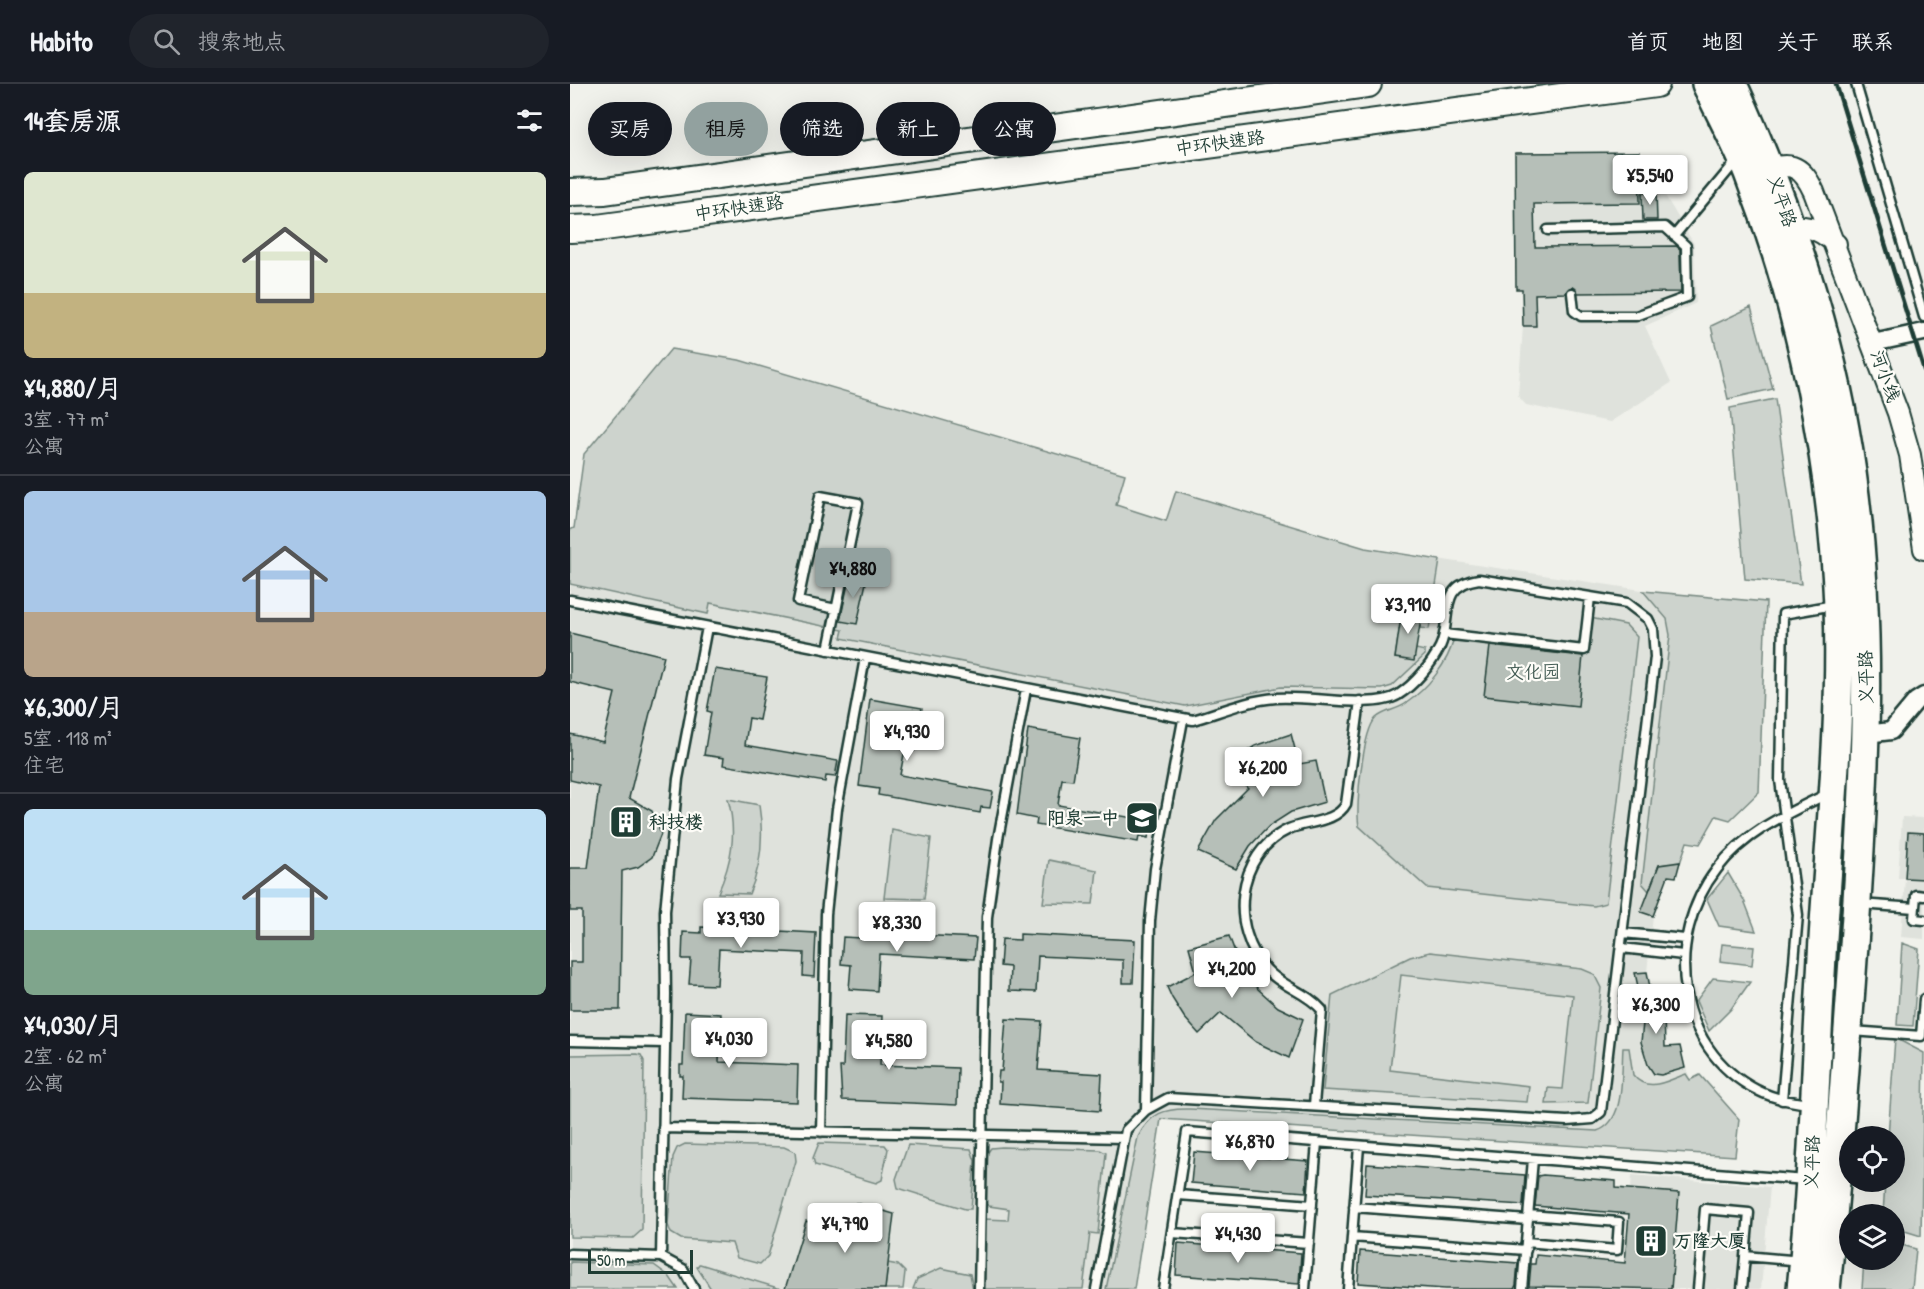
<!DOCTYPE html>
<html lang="zh">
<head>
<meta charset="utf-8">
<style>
  :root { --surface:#171b24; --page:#20242c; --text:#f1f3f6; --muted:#9ea1a6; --line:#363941; --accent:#92a19f }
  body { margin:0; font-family:"Patrick Hand","LXGW WenKai TC",sans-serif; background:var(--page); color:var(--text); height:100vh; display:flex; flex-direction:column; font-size:22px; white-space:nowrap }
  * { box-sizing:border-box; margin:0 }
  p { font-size:20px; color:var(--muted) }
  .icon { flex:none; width:33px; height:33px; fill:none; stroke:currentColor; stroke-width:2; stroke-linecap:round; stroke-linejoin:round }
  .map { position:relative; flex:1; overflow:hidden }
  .details { display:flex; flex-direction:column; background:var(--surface); width:570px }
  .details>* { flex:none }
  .hud { position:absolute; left:18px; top:18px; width:570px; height:54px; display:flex; gap:12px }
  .tools { position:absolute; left:1269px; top:1042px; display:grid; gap:12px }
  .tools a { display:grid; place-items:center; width:66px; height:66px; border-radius:50%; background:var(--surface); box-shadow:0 6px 24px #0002; font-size:30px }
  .scale { position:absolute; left:18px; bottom:15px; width:105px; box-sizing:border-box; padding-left:6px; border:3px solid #1f3d34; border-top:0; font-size:16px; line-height:21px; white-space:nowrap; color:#1f3d34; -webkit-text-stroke:4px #fdfcf7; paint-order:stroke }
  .price { position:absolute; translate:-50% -51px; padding:0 14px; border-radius:6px; background:#fff; color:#222; font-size:20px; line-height:39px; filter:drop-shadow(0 2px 3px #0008) }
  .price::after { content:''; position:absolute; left:50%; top:36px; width:18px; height:14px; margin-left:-9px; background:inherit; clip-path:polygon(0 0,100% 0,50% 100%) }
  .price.current { background:var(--accent); color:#111 }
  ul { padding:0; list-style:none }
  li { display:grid; align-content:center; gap:12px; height:318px; padding:0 24px }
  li+li { border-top:2px solid var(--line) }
  li span { display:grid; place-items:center; height:186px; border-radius:9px; color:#555 }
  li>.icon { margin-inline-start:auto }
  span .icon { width:108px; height:108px; fill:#fffc; stroke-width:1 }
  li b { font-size:26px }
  h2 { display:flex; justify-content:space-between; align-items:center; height:72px; padding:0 24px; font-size:26px }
  .tag { padding:0 21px; border-radius:27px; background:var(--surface); box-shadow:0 6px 24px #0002; font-size:21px; line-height:54px }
  .tag.current { background:var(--accent); color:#111 }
  header { display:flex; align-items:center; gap:36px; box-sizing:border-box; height:84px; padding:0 30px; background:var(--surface); border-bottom:2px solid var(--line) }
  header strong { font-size:28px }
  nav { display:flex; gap:33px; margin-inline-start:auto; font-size:21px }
  .search { width:420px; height:54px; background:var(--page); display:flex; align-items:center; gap:15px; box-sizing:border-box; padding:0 21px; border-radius:33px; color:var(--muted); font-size:22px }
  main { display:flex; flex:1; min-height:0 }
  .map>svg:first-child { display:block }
  .built { fill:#dfe2dc }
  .green { fill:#cdd3cd; stroke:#768880; stroke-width:1.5 }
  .building { fill:#b6bfb8; stroke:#1f3d34; stroke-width:1.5 }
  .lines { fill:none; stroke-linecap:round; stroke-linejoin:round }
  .service-casing { stroke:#1f3d34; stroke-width:13 }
  .minor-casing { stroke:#1f3d34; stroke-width:21 }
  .tertiary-casing { stroke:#1f3d34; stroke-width:24 }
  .primary-casing { stroke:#1f3d34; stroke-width:30 }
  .trunk-casing { stroke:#1f3d34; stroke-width:32 }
  .service { stroke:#fdfcf7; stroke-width:8 }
  .minor { stroke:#fdfcf7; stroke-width:16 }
  .tertiary { stroke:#fdfcf7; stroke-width:20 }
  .primary { stroke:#fdfcf7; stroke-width:26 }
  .trunk { stroke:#fdfcf7; stroke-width:27 }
  .rail { stroke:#1f3d34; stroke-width:4.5 }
  .labels { text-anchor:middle; stroke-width:4.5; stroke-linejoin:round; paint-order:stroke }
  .street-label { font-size:18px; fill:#1f3d34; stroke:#fdfcf7 }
  .park-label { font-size:18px; fill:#425b53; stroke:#fdfcf7 }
  .poi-label { font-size:18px; font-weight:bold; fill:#1f3d34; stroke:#fdfcf7; text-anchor:start }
</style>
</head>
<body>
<header>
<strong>Habito</strong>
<div class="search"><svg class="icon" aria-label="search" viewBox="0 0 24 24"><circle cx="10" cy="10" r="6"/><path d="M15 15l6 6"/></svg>搜索地点</div>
<nav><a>首页</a><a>地图</a><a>关于</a><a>联系</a></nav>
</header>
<main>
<section class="details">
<h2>14套房源<svg class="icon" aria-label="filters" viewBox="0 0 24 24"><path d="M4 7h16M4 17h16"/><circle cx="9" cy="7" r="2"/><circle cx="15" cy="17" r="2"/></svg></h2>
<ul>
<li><span style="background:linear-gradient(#dfe7d0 65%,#c2b280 0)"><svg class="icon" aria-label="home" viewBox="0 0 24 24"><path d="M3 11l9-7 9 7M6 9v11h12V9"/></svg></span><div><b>¥4,880/月</b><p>3室 · 77 m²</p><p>公寓</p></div></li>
<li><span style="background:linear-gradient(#a9c7e8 65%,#b9a48a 0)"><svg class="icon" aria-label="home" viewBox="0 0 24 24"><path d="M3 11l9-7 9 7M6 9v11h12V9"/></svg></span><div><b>¥6,300/月</b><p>5室 · 118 m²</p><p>住宅</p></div></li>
<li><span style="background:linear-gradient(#bfe0f5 65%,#7fa58c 0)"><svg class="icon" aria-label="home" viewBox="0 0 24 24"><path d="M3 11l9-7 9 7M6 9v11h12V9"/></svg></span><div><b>¥4,030/月</b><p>2室 · 62 m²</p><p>公寓</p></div></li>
</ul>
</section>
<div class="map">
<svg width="1354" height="1205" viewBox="0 0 1354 1205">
  <rect width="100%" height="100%" fill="#f0f1eb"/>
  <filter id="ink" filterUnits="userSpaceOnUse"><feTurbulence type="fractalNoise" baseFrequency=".0167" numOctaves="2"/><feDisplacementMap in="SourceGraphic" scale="12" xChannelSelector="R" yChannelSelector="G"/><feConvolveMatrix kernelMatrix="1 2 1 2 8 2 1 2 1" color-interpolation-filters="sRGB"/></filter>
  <g filter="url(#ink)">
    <path class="built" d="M1069 68 1124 160 1126 219 1075 242 1101 299 1040 338 956 321 948 312 953 242 952 205H946L945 69Z
      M101 265 169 276 555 390 546 421 596 437 606 407 795 464 1098 510 1196 518 1189 708 1160 736 1146 732 1130 760 1117 759 1106 793 1098 792 1083 832 1077 888 1085 929 1094 930 1095 963 1110 962 1120 996 1130 991 1169 1035 1165 1072 591 1035 564 1205H0V446L4 444 14 370Z
      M1332 733 1354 734V855L1331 853 1335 794H1328Z
      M1062 1091 1200 1103 1191 1205H1053Z"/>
    <path class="green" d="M1181 223 1203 305 1158 315 1141 242Z
      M101 265 169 276 555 390 546 421 596 437 606 407 795 464 870 476 859 545 850 544 852 529 832 526 825 574 846 565 855 567V571L822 602 812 605 711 603 615 622 271 554 273 546 140 519 138 530 0 500V446L4 444 14 370Z
      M1205 315 1231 500 1175 495 1160 324Z
      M1073 507 1196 518 1189 708 1160 736 1146 732 1130 760 1117 758 1110 779 1089 781 1079 807 1072 799 1100 551 1097 535Z
      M1020 534 1056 541 1067 553 1036 819 1024 822 857 804 789 742C785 723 793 646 806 634 814 627 826 626 835 620 857 605 878 580 884 554L912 558 914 550 1017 561Z
      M158 715 189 721C194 752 192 781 179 810L148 809C162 777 167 749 158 715Z
      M322 746 361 754 354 815 314 814Z
      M479 776 527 786 523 820 473 819Z
      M1158 789 1174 816 1186 847 1149 842 1137 815Z
      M1332 859 1349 865 1343 942 1327 941Z
      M1152 860 1184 863 1182 881 1150 877Z
      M860 868 1012 885 1024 890 1031 904 1018 1019 976 1020 978 1004 993 1005 1003 911 831 891 820 986 959 1002 957 1018 753 1006 762 911 840 873Z
      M1143 894 1180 898 1161 925 1139 947 1126 917Z
      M1325 954 1354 969 1351 1152 1325 1144 1324 1131H1313L1315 1098H1324V1053H1318Z
      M1053 964H1059L1063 991C1078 1010 1098 996 1116 990L1120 996 1130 991 1169 1035 1165 1072 591 1035 564 1205H536L568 1053C580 1029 595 1024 620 1025L1027 1047C1056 1038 1051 989 1053 964Z
      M67 970 71 971 74 977 72 1146 63 1154 0 1153V971Z
      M249 1059 315 1061 318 1065 312 1096 306 1099 245 1081 243 1074Z
      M115 1060 214 1063 225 1068 226 1077 198 1172 190 1180 167 1174 162 1159 111 1155 101 1149 98 1141 103 1073 107 1064Z
      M338 1061 401 1065 405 1077 401 1125H395L328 1104 326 1095Z
      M432 1063 530 1066 536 1069 528 1150 520 1149 513 1205H413L415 1135 438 1136 439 1125 419 1122 415 1119 416 1071 421 1064Z
      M1325 1159 1346 1165 1342 1205H1292L1294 1176H1324Z
      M0 1178 84 1181 99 1192 108 1205H0Z
      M318 1179 328 1181 335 1188 333 1205H315Z
      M129 1180H130L211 1205H141L127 1183Z
      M371 1184 400 1190 403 1205H343L347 1195Z"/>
    <path class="building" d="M1069 68 1070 119 964 120 965 163 1106 162 1110 165 1111 208 1008 209 1002 203 996 209 965 210 966 242H953L952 205H946L945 69Z
      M1086 108 1087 136H1073L1072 109Z
      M280 490 297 494 287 540 270 537Z
      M832 526 852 529 844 577 825 574Z
      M0 549 94 572 59 714 82 727 91 750 82 773 68 783 52 787 50 926H0V878H12V827H0V784H18L29 703 0 696V650L33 658 45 609 0 598Z
      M920 562 1013 572 1008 622 914 612Z
      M145 585 197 593 189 636 179 634 175 661 268 677 265 693 256 692 255 698 153 681 154 674 134 671 141 628 137 627Z
      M300 615 352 624 344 667 335 665 330 691 423 708 420 724 411 723 410 729 308 711 309 705 289 702Z
      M458 645 510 654 503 696 492 695 488 721 581 737 578 754 569 752 568 758 466 741 467 735 447 731Z
      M721 650 729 680 746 677 755 718 721 728 699 742 680 762 666 785 628 768 646 736 678 704 659 679 685 662Z
      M1338 748 1354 749V795L1335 794Z
      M1110 778 1106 793 1098 792 1083 832 1071 828 1089 781Z
      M131 843 246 849 244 893 233 892 234 869 149 865 147 901 119 900 121 875H112L113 848 131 849Z
      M291 848 406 854 404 875 309 870 307 907 279 905 281 881 271 880 273 853 291 854Z
      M450 850 565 856 563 899H553V876L468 872 466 908 439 907 440 883 430 882 432 855 450 856Z
      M659 852 671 884 688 905 708 923 733 935 719 974 686 958 651 929 629 950 614 933 602 914 597 903 626 888 619 863Z
      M1077 888 1085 929 1094 930 1095 963 1110 962 1115 984 1091 991 1084 990 1078 981 1071 958 1074 930 1065 889Z
      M115 928 151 930 149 978 228 981 227 1018 112 1014 113 992H110V981H113Z
      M275 931 312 932 310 981 388 984 387 1021 272 1016 270 983H273Z
      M436 935 472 937 468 986 532 990 530 1027 430 1020 431 998H428L429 987H432Z
      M624 1068 738 1077 736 1108 621 1099Z
      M797 1080 955 1091 953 1121 795 1111Z
      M973 1091 1046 1097V1104L1109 1109 1101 1205 959 1202 961 1180H965L966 1171 1055 1179 1059 1130 965 1122 968 1092Z
      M286 1119 324 1130 315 1205H215L236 1137 277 1149Z
      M608 1159 731 1169 729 1200 606 1191Z
      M790 1167 948 1179 946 1201 944 1205H875L788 1199Z"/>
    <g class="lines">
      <g class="service-casing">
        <path id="service" d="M1286 0 1354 233
          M978 146 1095 143 1116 162 1117 213 1066 232H1011L1004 227 1002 209
          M1104 152 1168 75
          M0 516 623 636C650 628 678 616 706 614 739 611 803 626 828 611 845 600 861 581 870 563 883 536 866 501 909 495L1057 519 1078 535 1083 545 1085 573 1031 1028 1022 1035 997 1037 598 1014 576 1026 556 1046 526 1205
          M874 550 1014 566 1020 513
          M258 566 288 419 250 412 228 517 266 525
          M1354 812 1346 811 1344 835 1354 836
          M1290 820 1345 824
          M1053 849 1115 855
          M1052 864 1113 871
          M1282 947 1351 952 1354 915
          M0 957 95 959
          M1212 1016 1228 831 1210 696 1213 530 1264 521
          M1240 1020C1221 1018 1204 1015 1187 1006 1105 965 1093 854 1147 785 1175 748 1218 729 1259 709
          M744 1021 752 926C737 908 712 903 697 886 659 845 665 770 719 745 737 737 766 739 776 720L790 617
          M576 1026 580 837 585 785 613 636
          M93 1044 553 1054
          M251 1048 256 830 267 725 295 574
          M608 1111 742 1121
          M784 1123 958 1136
          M602 1149 739 1159
          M782 1153 956 1166
          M956 1158 1047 1166 1049 1138 959 1131
          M0 1170 91 1173 113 1185 124 1205
          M1175 1172 1232 1177
          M91 1173 96 911 95 827 108 695 137 543
          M409 1205 417 833 428 755 456 605
          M593 1205 617 1048 1236 1096
          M735 1205 747 1058
          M778 1205 789 1062
          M952 1205 963 1075
          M1128 1205 1135 1125 1179 1129 1172 1205"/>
      </g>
      <g class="minor-casing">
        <path id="minor" d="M1303 259 1354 248
          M1296 650 1321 647 1346 617 1354 612"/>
      </g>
      <g class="tertiary-casing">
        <path id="tertiary" d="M1189 88C1218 77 1231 79 1244 108L1328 329 1340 371 1354 465
          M1208 145C1232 139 1248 143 1266 160"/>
      </g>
      <g class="primary-casing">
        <path id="primary" d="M0 108 35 107 798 0
          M0 145 27 144 1086 0"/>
      </g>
      <g class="trunk-casing">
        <path id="trunk" d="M1136 0C1150 30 1166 59 1178 89 1231 226 1262 376 1268 522 1272 633 1260 744 1253 855 1246 972 1243 1088 1231 1205
          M1163 0C1213 110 1254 225 1275 345 1306 516 1296 688 1284 861 1276 976 1268 1090 1256 1205"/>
      </g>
      <use href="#service" class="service"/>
      <use href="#minor" class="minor"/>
      <use href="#tertiary" class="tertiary"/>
      <use href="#primary" class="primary"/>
      <use href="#trunk" class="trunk"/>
      <path class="rail" d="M1266 0 1354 286"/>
    </g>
  </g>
  <defs>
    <g id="school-square" transform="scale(1.725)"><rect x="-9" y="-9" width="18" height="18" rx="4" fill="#1f3d34" stroke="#fdfcf7"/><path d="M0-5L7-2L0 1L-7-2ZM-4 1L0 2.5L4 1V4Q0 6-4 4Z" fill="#fff"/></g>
    <g id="building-square" transform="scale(1.725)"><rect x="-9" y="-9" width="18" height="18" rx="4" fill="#1f3d34" stroke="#fdfcf7"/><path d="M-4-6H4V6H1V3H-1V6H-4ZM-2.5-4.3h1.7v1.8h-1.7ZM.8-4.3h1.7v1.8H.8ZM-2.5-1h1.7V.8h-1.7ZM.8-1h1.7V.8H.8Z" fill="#fff"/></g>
  </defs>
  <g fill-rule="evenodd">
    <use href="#school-square" x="572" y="734"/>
    <use href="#building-square" x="56" y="738"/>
    <use href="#building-square" x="1081" y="1157"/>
  </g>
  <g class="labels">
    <g class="street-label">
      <text transform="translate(650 59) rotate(-8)" y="6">中环快速路</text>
      <text transform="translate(1212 117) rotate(71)" y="6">义平路</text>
      <text transform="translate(169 124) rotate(-8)" y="6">中环快速路</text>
      <text transform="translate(1315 292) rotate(70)" y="6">河小线</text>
      <text transform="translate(1296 593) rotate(-91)" y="6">义平路</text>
      <text transform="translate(1242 1078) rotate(-88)" y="6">义平路</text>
    </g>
    <g class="park-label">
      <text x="963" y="594">文化园</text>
    </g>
    <g class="poi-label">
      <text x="549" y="740" text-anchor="end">阳泉一中</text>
      <text x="79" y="744">科技楼</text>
      <text x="1104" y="1163">万隆大厦</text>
    </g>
  </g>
</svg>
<div class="tools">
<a><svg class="icon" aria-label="locate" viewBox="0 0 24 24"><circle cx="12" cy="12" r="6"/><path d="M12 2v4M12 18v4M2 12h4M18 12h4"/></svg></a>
<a><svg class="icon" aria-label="layers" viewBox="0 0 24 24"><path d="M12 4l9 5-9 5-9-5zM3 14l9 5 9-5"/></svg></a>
</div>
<div class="scale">50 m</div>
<b class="price" style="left:1080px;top:122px">¥5,540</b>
<b class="price current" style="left:283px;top:515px">¥4,880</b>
<b class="price" style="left:838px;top:551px">¥3,910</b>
<b class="price" style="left:337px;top:678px">¥4,930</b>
<b class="price" style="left:693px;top:714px">¥6,200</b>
<b class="price" style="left:171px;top:865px">¥3,930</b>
<b class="price" style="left:327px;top:869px">¥8,330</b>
<b class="price" style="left:662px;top:915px">¥4,200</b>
<b class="price" style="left:1086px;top:951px">¥6,300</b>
<b class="price" style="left:159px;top:985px">¥4,030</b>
<b class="price" style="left:319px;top:987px">¥4,580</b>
<b class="price" style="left:680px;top:1088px">¥6,870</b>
<b class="price" style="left:275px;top:1170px">¥4,790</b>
<b class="price" style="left:668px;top:1180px">¥4,430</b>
<div class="hud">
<a class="tag">买房</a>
<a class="tag current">租房</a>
<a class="tag">筛选</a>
<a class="tag">新上</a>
<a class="tag">公寓</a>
</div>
</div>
</main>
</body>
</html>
